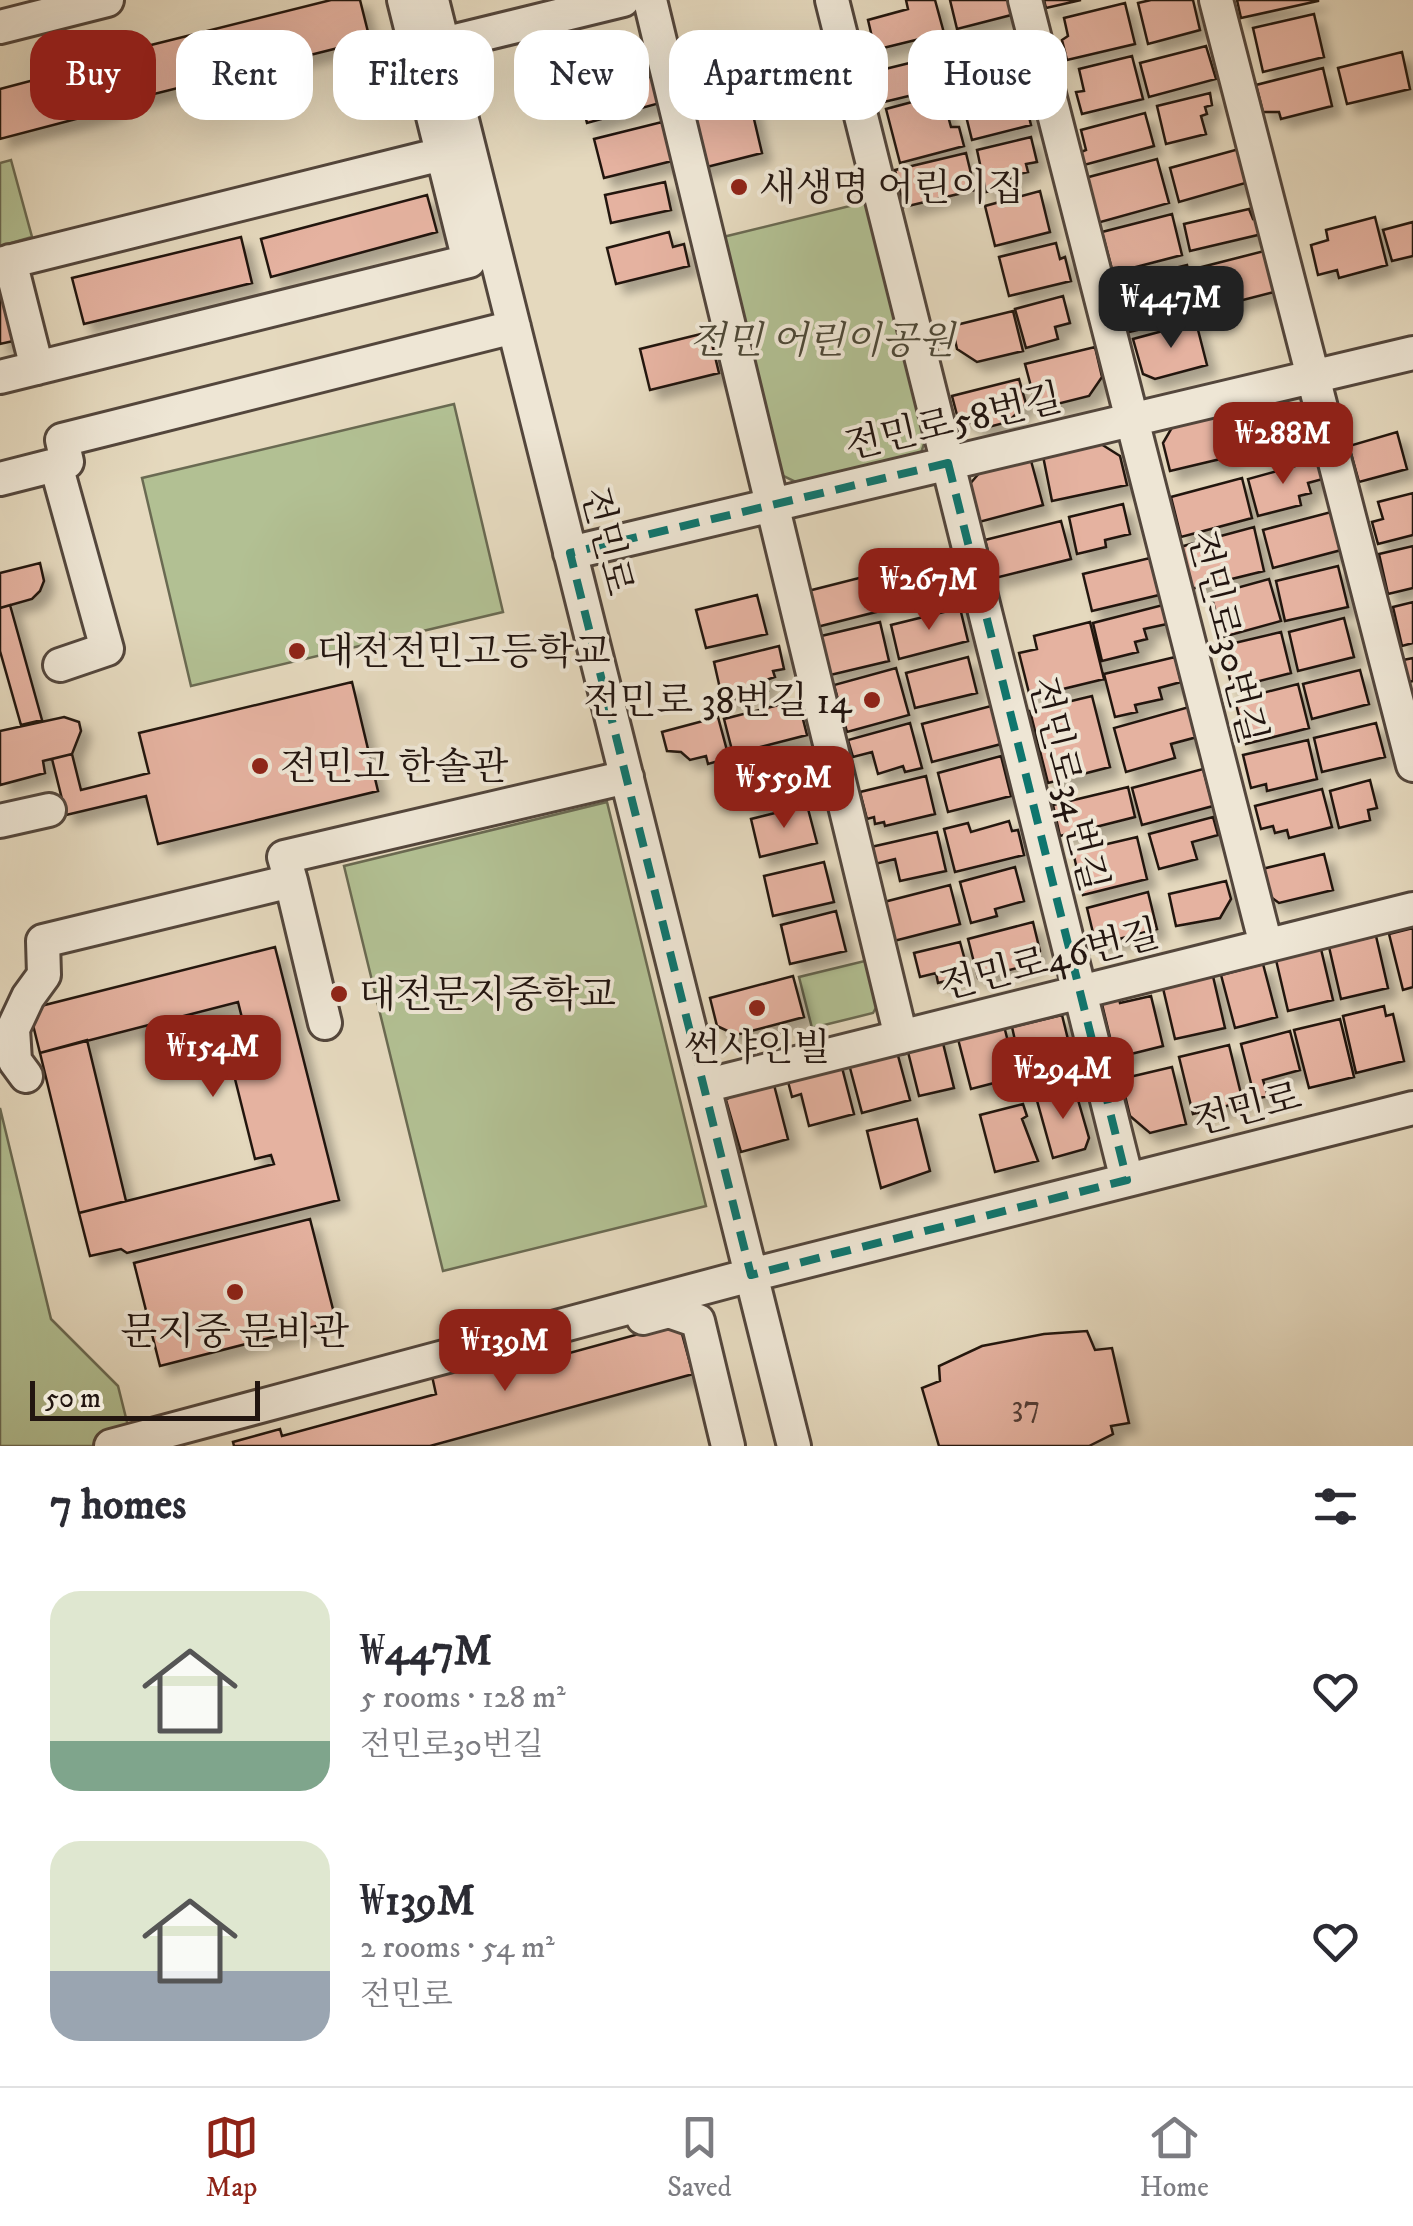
<!DOCTYPE html>
<html lang="en">
<head>
<meta charset="utf-8">
<style>
  :root { --surface:#fff; --page:#f7f7f7; --text:#2b2b33; --muted:#7c7c81; --line:#e1e1e2; --accent:#8f2418 }
  body { margin:0; font-family:"IM FELL DW Pica","Noto Serif KR",serif; background:var(--page); color:var(--text); height:100vh; display:flex; flex-direction:column; font-size:38px; white-space:nowrap }
  * { box-sizing:border-box; margin:0 }
  p { font-size:32px; color:var(--muted) }
  .icon { flex:none; width:55px; height:55px; fill:none; stroke:currentColor; stroke-width:2; stroke-linecap:round; stroke-linejoin:round }
  .map { position:relative; height:1446px; overflow:hidden }
  .side { display:flex; flex-direction:column; background:var(--surface); flex:1 }
  .side>* { flex:none }
  .hud { position:absolute; left:30px; top:30px; width:1355px; height:90px; display:flex; gap:20px }
  .scale { position:absolute; left:30px; bottom:25px; width:230px; box-sizing:border-box; padding-left:10px; border:5px solid #221510; border-top:0; font-size:28px; line-height:35px; white-space:nowrap; color:#221510; -webkit-text-stroke:8px #eee6d5; paint-order:stroke }
  .price { position:absolute; translate:-50% -85px; padding:0 22px; border-radius:20px; background:var(--accent); color:#fff; font-size:32px; line-height:65px; filter:drop-shadow(0 2px 5px #0008) }
  .price::after { content:''; position:absolute; left:50%; top:60px; width:30px; height:22px; margin-left:-15px; background:inherit; clip-path:polygon(0 0,100% 0,50% 100%) }
  .price.selected { background:#222; color:#fff }
  ul { padding:0; list-style:none }
  li { display:flex; align-items:center; gap:30px; height:250px; padding:0 50px }
  li span { display:grid; place-items:center; flex:none; width:280px; height:200px; border-radius:30px; color:#555 }
  li>.icon { margin-inline-start:auto }
  span .icon { width:120px; height:120px; fill:#fffc; stroke-width:1 }
  li b { font-size:42px }
  h2 { display:flex; justify-content:space-between; align-items:center; height:120px; padding:0 50px; font-size:42px }
  .tag { padding:0 35px; border-radius:30px; background:var(--surface); box-shadow:0 10px 40px #0002; font-size:35px; line-height:90px }
  .tag.selected { background:var(--accent); color:#fff }
  .tab-bar { display:flex; justify-content:space-around; align-items:center; height:140px; border-top:2px solid var(--line); background:var(--surface); font-size:28px; color:var(--muted) }
  .tab-bar a { display:grid; justify-items:center; gap:5px }
  .tab-bar .selected { color:var(--accent) }
  .map>svg:first-child { display:block }
  .green { fill:#b2c093; stroke:#6a6a52; stroke-width:2.5 }
  .building { fill:#e5b2a0; stroke:#221510; stroke-width:2.5; filter:url(#shadow) }
  .lines { fill:none; stroke-linecap:round; stroke-linejoin:round }
  .minor-casing { stroke:#53463c; stroke-width:38 }
  .minor { stroke:#eee6d5; stroke-width:32 }
  .marked { fill:none; stroke:#0f766e; stroke-width:8; stroke-dasharray:20 12; stroke-linejoin:round }
  .poi-dot { fill:#8f2418; stroke:#eee6d5; stroke-width:4 }
  .labels { text-anchor:middle; stroke-width:8; stroke-linejoin:round; paint-order:stroke }
  .number-label { font-size:32px; fill:#533c34 }
  .poi-label { font-size:38px; fill:#221510; stroke:#eee6d5; text-anchor:start }
  .park-label { font-size:38px; font-style:italic; fill:#4d4837; stroke:#eee6d5 }
  .street-label { font-size:38px; fill:#221510; stroke:#eee6d5 }
</style>
</head>
<body>
<div class="map">
<svg width="1413" height="1446" viewBox="0 0 1413 1446">
  <defs>
    <filter id="shadow"><feDropShadow dx="9" dy="9" stdDeviation="5" flood-color="#0004"/></filter>
  </defs>
  <rect width="100%" height="100%" fill="#e5d9be"/>
  <filter id="stains"><feTurbulence type="fractalNoise" baseFrequency=".002" numOctaves="4"/><feColorMatrix values="0 0 0 0 .2 0 0 0 0 .09 0 0 0 0 .02 0 0 0 .5 -.17"/></filter>
  <radialGradient id="worn" r=".72"><stop offset=".6" stop-color="#630" stop-opacity="0"/><stop offset="1" stop-color="#630" stop-opacity=".3"/></radialGradient>
  <path class="green" d="M11 160 32 237 0 246V163Z
    M866 202 925 441 919 459 804 486 777 473 719 238Z
    M454 404 503 612 191 686 142 478Z
    M607 802 706 1206 443 1271 344 866Z
    M877 958 882 997 873 1013 812 1028 799 977Z
    M0 1108 51 1319 118 1386 133 1446H0Z"/>
  <path class="building" d="M331 0H360L370 40 138 98 127 51Z
    M906 0H935L944 33 875 50 868 20 908 9Z
    M950 0H1015L1019 13 957 29Z
    M1044 0H1081L1046 8Z
    M1151 0H1193L1200 30 1148 44 1138 3Z
    M1237 0H1318V1L1241 18Z
    M1125 3 1135 44 1067 60 1062 40 1068 36 1064 18Z
    M1314 14 1324 57 1263 72 1253 28Z
    M1206 46 1216 79 1149 97 1140 63Z
    M737 47 762 153 695 170 669 63Z
    M1402 52 1410 89 1347 104 1338 68Z
    M942 55 950 86 884 102 877 71Z
    M1132 56 1143 99 1082 114 1076 92 1084 91 1079 69Z
    M102 62 114 109 0 139V89Z
    M637 67 640 80 652 76 660 103 587 123 577 84Z
    M1323 68 1332 106 1281 119 1279 112H1263L1256 85Z
    M1021 85 1031 125 972 140 962 100Z
    M1210 93 1212 105 1205 107 1207 114 1201 116 1206 134 1166 144 1157 106Z
    M942 94 951 127H959L964 146 900 163 886 109Z
    M1145 113 1154 146 1084 165 1081 152 1086 150 1081 130Z
    M662 122 672 161 604 178 594 139Z
    M1031 137 1037 162 1026 164 1028 172 1010 176 1013 186 986 192 977 150Z
    M1239 149 1249 182 1179 202 1170 168Z
    M966 153 975 190 904 207 895 170Z
    M1157 159 1169 203 1097 223 1085 178Z
    M665 182 671 210 611 223 605 195Z
    M1040 191 1050 232 995 246 985 206Z
    M427 195 437 232 271 277 261 239Z
    M1249 209 1253 219 1257 218 1262 234 1190 251 1184 224Z
    M1172 214 1182 255 1113 273 1102 232Z
    M1375 217 1387 265 1339 278 1337 270 1318 275 1311 245 1328 240 1326 230Z
    M1413 222V256L1392 261 1383 230Z
    M669 232 673 247 684 244 689 266 616 284 607 248Z
    M241 237 252 283 84 324 72 278Z
    M1056 243 1060 259 1065 257 1071 281 1009 296 999 257Z
    M1268 250 1278 291 1204 310 1194 269Z
    M1187 265 1199 315 1117 335 1110 284Z
    M10 291 22 339 0 344V293Z
    M1063 296 1070 323 1055 327 1058 339 1026 348 1015 309Z
    M1013 311 1023 351 977 362 957 349 952 326Z
    M1196 322 1207 365 1155 379 1143 374 1133 339Z
    M709 332 719 373 650 390 640 349Z
    M1095 347 1102 377 1089 396 1037 409 1025 364Z
    M1019 379 1026 404 1008 422 981 429 957 415 952 396Z
    M1222 412 1233 456 1170 471 1163 443 1174 424Z
    M1397 432 1407 469 1359 482 1349 446Z
    M1101 444 1120 456 1127 485 1052 501 1043 456Z
    M1030 457 1043 505 979 522 969 485 981 471Z
    M1317 460 1323 479 1308 483 1311 493 1299 496 1301 505 1258 516 1248 479Z
    M1242 478 1252 518 1181 537 1171 497Z
    M1413 493V535L1378 544 1372 522 1383 519 1378 502Z
    M1123 504 1130 534 1105 540 1106 547 1077 554 1069 517Z
    M1335 511 1345 549 1273 568 1263 530Z
    M1061 521 1071 559 995 578 985 540Z
    M1254 527 1264 571 1191 589 1180 547Z
    M1413 546V588L1388 594 1379 554Z
    M1150 558 1159 595 1092 611 1083 574Z
    M40 563 44 581 40 591 32 599 0 608V573Z
    M1338 566 1348 607 1285 621 1276 581Z
    M867 576 876 612 813 628 804 592Z
    M1269 579 1281 621 1223 637 1211 595Z
    M757 595 767 634 706 648 696 610Z
    M1413 602V643L1402 646 1393 607Z
    M10 605 42 720 21 725 0 651V608Z
    M1163 605 1167 624 1144 629 1147 639 1135 642 1138 652 1102 661 1093 623Z
    M960 608 968 641 899 659 891 625Z
    M1344 618 1354 657 1298 671 1289 632Z
    M880 622 889 661 826 676 817 637Z
    M1090 622 1104 679 1030 697 1019 653 1037 649 1034 636Z
    M1281 632 1291 673 1232 688 1222 646Z
    M779 646 784 669 773 671 775 677 766 680 768 691 723 702 714 662Z
    M968 657 977 693 915 708 906 673Z
    M1175 657 1181 682 1159 688 1162 699 1135 705 1137 712 1115 717 1104 674Z
    M1413 658V681L1409 682 1403 660Z
    M896 668 909 715 847 732 834 685Z
    M1360 670 1369 704 1312 719 1303 684Z
    M352 682 378 791 158 844 146 796 66 815 52 759 72 754 81 790 149 773 139 733Z
    M1298 684 1309 728 1246 744 1235 700Z
    M1092 696 1110 767 1048 783 1030 711Z
    M798 700 807 735 733 754 724 719Z
    M995 705 1005 743 932 762 922 724Z
    M1189 707 1197 737 1171 744 1175 758 1126 772 1114 728Z
    M64 717 79 722 81 731 72 754 43 761 45 773 0 785V731Z
    M718 717 729 758 708 764 706 756 690 760 681 752 667 751 662 732Z
    M910 723 922 768 905 772 903 766 878 774 872 752 853 757 848 740Z
    M1376 723 1385 757 1322 772 1314 738Z
    M1308 740 1317 779 1267 791 1266 784 1251 788 1243 755Z
    M809 752 818 790 750 808 740 769Z
    M1001 756 1011 796 948 812 938 773Z
    M1203 769 1213 806 1142 825 1132 788Z
    M926 776 935 814 885 826 884 822 875 824 874 817 867 819 860 792Z
    M1370 780 1377 808 1368 810 1370 820 1339 828 1330 791Z
    M1128 787 1135 817 1060 836 1053 805Z
    M1322 789 1332 827 1289 838 1287 830 1275 833 1273 826 1261 829 1255 806Z
    M807 805 817 843 760 857 751 819Z
    M1213 817 1218 835 1192 842 1197 859 1159 869 1149 834Z
    M1009 821 1012 831 1018 830 1024 855 955 872 944 829 968 823 971 832Z
    M937 832 946 871 900 881 895 859 875 864 871 847Z
    M1137 837 1147 879 1083 895 1073 852Z
    M1324 854 1333 890 1279 903 1264 892 1258 870Z
    M824 862 834 902 773 916 764 876Z
    M1015 867 1024 901 995 909 997 916 971 923 960 882Z
    M1226 881 1231 899 1220 918 1176 926 1169 894Z
    M950 885 960 924 894 941 884 902Z
    M1148 892 1157 929 1096 945 1087 908Z
    M836 911 846 951 790 964 781 925Z
    M1033 922 1040 951 1033 964 978 978 968 939Z
    M1413 928V987L1403 990 1389 934Z
    M1376 936 1388 988 1341 999 1329 947Z
    M960 942 969 975 938 983 936 973 920 977 914 953Z
    M275 947 339 1200 127 1253 121 1249 90 1256 79 1213 274 1164 271 1155 255 1159 225 1039 246 1034 238 1002 40 1053 29 1009Z
    M1321 949 1333 1000 1288 1011 1276 960Z
    M1263 964 1277 1017 1235 1028 1221 975Z
    M1212 972 1225 1028 1175 1039 1162 984Z
    M793 976 804 1017 736 1035 717 1026 710 998Z
    M1118 995 1120 1003 1151 996 1163 1046 1115 1058 1101 1000Z
    M1384 1006 1386 1016 1393 1014 1404 1061 1356 1073 1343 1016Z
    M1062 1015 1074 1064 1023 1076 1012 1027Z
    M1340 1019 1354 1077 1309 1088 1294 1030Z
    M1003 1022 1017 1077 971 1089 957 1035Z
    M940 1031 954 1088 919 1096 905 1040Z
    M1290 1031 1300 1070 1263 1080 1268 1096 1255 1099 1241 1044Z
    M87 1040 126 1201 79 1213 40 1053Z
    M894 1041 910 1100 862 1113 846 1053Z
    M1229 1045 1243 1102 1193 1114 1179 1057Z
    M839 1056 854 1114 809 1126 801 1094 792 1097 784 1066Z
    M1172 1067 1186 1124 1150 1133 1130 1116 1121 1079Z
    M773 1081 788 1139 741 1152 726 1100 735 1092Z
    M1074 1086 1089 1138 1085 1149 1053 1158 1036 1097Z
    M1023 1104 1027 1116 1022 1119 1038 1161 995 1172 980 1115Z
    M917 1119 930 1171 881 1188 867 1131Z
    M310 1219 336 1321 160 1366 134 1263Z
    M679 1323 693 1374 430 1446H234L233 1442 280 1429 282 1436 436 1394 432 1376 529 1349 533 1363Z
    M1087 1331 1095 1350 1112 1348 1129 1423 1111 1426 1113 1434 1089 1446H939L922 1388 940 1381 939 1366 982 1346 1044 1334Z"/>
  <g class="lines">
    <g class="minor-casing">
      <path id="minor" d="M432 0 794 1446
        M650 0 901 1037
        M832 0 1127 1180
        M1025 0 1266 945
        M1216 0 1413 765
        M0 27 107 0
        M443 44 623 0
        M10 261 37 368
        M0 264 442 154
        M0 377 469 261 404 0
        M56 465 107 649 60 665
        M0 479 67 462 62 440 514 327
        M570 553 1413 353
        M0 821 49 810
        M291 881 325 1023
        M26 1076 15 1061 13 1029 28 997 44 975 43 941 291 881 284 857 627 777
        M704 1086 1413 909
        M643 1318 669 1311 698 1321 728 1446
        M111 1446 751 1275 1413 1108"/>
    </g>
    <use href="#minor" class="minor"/>
  </g>
  <path class="marked" d="M948 463 1127 1180 751 1275 570 553Z"/>
  <g class="poi-dot">
    <circle cx="739" cy="187" r="10"/>
    <circle cx="297" cy="651" r="10"/>
    <circle cx="872" cy="700" r="10"/>
    <circle cx="260" cy="766" r="10"/>
    <circle cx="339" cy="994" r="10"/>
    <circle cx="757" cy="1008" r="10"/>
    <circle cx="235" cy="1292" r="10"/>
  </g>
  <g class="labels">
    <g class="number-label">
      <text x="1026" y="1416">37</text>
    </g>
    <g class="poi-label">
      <text x="759" y="200">새생명 어린이집</text>
      <text x="317" y="664">대전전민고등학교</text>
      <text x="852" y="713" text-anchor="end">전민로 38번길 14</text>
      <text x="280" y="779">전민고 한솔관</text>
      <text x="359" y="1007">대전문지중학교</text>
      <text x="757" y="1060" text-anchor="middle">썬샤인빌</text>
      <text x="235" y="1344" text-anchor="middle">문지중 문비관</text>
    </g>
    <g class="park-label">
      <text x="822" y="353">전민 어린이공원</text>
    </g>
    <g class="street-label">
      <text transform="translate(953 421) rotate(-13)" y="13">전민로58번길</text>
      <text transform="translate(608 541) rotate(76)" y="13">전민로</text>
      <text transform="translate(1228 637) rotate(76)" y="13">전민로30번길</text>
      <text transform="translate(1069 784) rotate(76)" y="13">전민로34번길</text>
      <text transform="translate(1049 959) rotate(-14)" y="13">전민로46번길</text>
      <text transform="translate(1247 1108) rotate(-14)" y="13">전민로</text>
    </g>
  </g>
  <rect width="100%" height="100%" filter="url(#stains)"/>
  <rect width="100%" height="100%" fill="url(#worn)"/>
</svg>
<div class="scale">50 m</div>
<b class="price selected" style="left:1171px;top:351px">₩447M</b>
<b class="price" style="left:1283px;top:487px">₩288M</b>
<b class="price" style="left:929px;top:633px">₩267M</b>
<b class="price" style="left:784px;top:831px">₩559M</b>
<b class="price" style="left:213px;top:1100px">₩154M</b>
<b class="price" style="left:1063px;top:1122px">₩294M</b>
<b class="price" style="left:505px;top:1394px">₩139M</b>
<div class="hud">
<a class="tag selected">Buy</a>
<a class="tag">Rent</a>
<a class="tag">Filters</a>
<a class="tag">New</a>
<a class="tag">Apartment</a>
<a class="tag">House</a>
</div>
</div>
<section class="side">
<h2>7 homes<svg class="icon" aria-label="filters" viewBox="0 0 24 24"><path d="M4 7h16M4 17h16"/><circle cx="9" cy="7" r="2"/><circle cx="15" cy="17" r="2"/></svg></h2>
<ul>
<li><span style="background:linear-gradient(#dfe7d0 75%,#7fa58c 0)"><svg class="icon" aria-label="home" viewBox="0 0 24 24"><path d="M3 11l9-7 9 7M6 9v11h12V9"/></svg></span><div><b>₩447M</b><p>5 rooms · 128 m²</p><p>전민로30번길</p></div><svg class="icon" aria-label="heart" viewBox="0 0 24 24"><path d="M12 20l-8-8c-3-5 5-10 8-4 3-6 11-1 8 4z"/></svg></li>
<li><span style="background:linear-gradient(#dfe7d0 65%,#9aa5b1 0)"><svg class="icon" aria-label="home" viewBox="0 0 24 24"><path d="M3 11l9-7 9 7M6 9v11h12V9"/></svg></span><div><b>₩139M</b><p>2 rooms · 54 m²</p><p>전민로</p></div><svg class="icon" aria-label="heart" viewBox="0 0 24 24"><path d="M12 20l-8-8c-3-5 5-10 8-4 3-6 11-1 8 4z"/></svg></li>
</ul>
</section>
<nav class="tab-bar">
<a class="selected"><svg class="icon" aria-label="map" viewBox="0 0 24 24"><path d="M3 6l6-2 6 2 6-2v14l-6 2-6-2-6 2zM9 4v14M15 6v14"/></svg>Map</a>
<a><svg class="icon" aria-label="saved" viewBox="0 0 24 24"><path d="M7 4h10v16l-5-4-5 4z"/></svg>Saved</a>
<a><svg class="icon" aria-label="home" viewBox="0 0 24 24"><path d="M3 11l9-7 9 7M6 9v11h12V9"/></svg>Home</a>
</nav>
</body>
</html>
